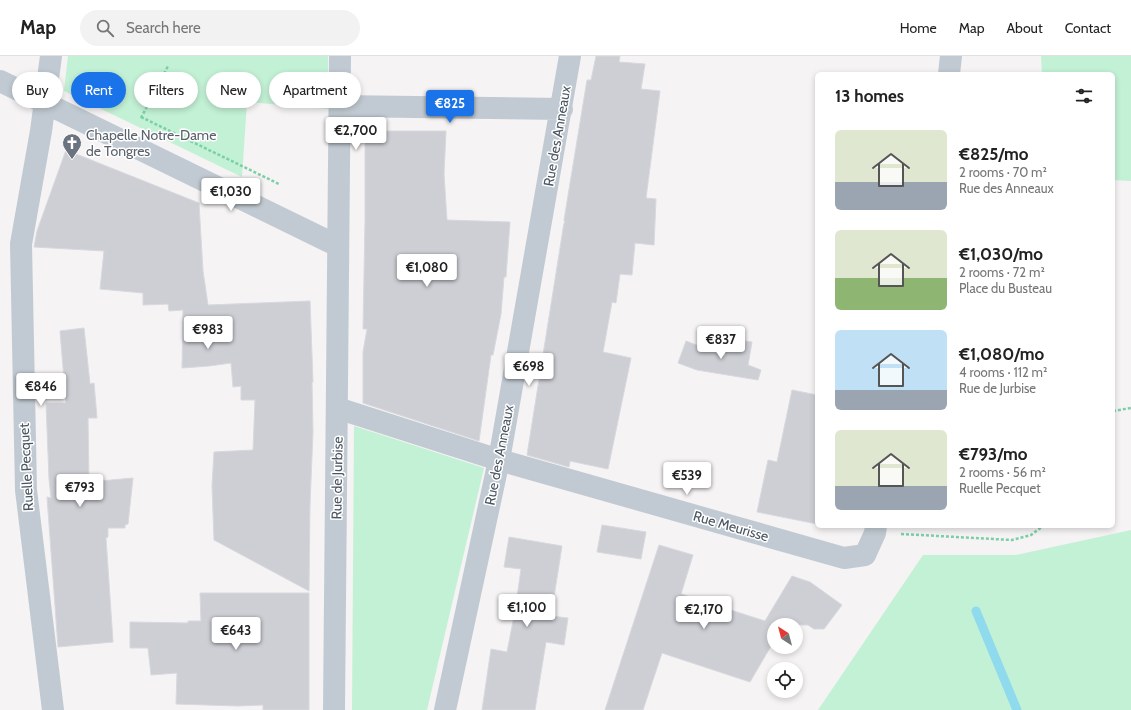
<!DOCTYPE html>
<html lang="en">
<head>
<meta charset="utf-8">
<style>
  :root { --surface:#fff; --page:#f2f2f2; --text:#222; --muted:#767676; --line:#e0e0e0; --accent:#1a73e8 }
  body { margin:0; font-family:Cabin,sans-serif; background:var(--page); color:var(--text); height:100vh; display:flex; flex-direction:column; font-size:15px; white-space:nowrap }
  * { box-sizing:border-box; margin:0 }
  p { font-size:13px; color:var(--muted) }
  .icon { flex:none; width:22px; height:22px; fill:none; stroke:currentColor; stroke-width:2; stroke-linecap:round; stroke-linejoin:round }
  .map { position:relative; flex:1; overflow:hidden }
  .drawer { position:absolute; left:815px; top:16px; width:300px; height:456px; display:flex; flex-direction:column; background:var(--surface); border-radius:6px; box-shadow:0 2px 6px #0003 }
  .drawer>* { flex:none }
  .guide { position:absolute; left:12px; top:16px; width:380px; height:36px; display:flex; gap:8px }
  .needle { width:26px; rotate:324deg }
  .tools { position:absolute; left:767px; top:562px; display:grid; gap:8px }
  .tools a { display:grid; place-items:center; width:36px; height:36px; border-radius:50%; background:var(--surface); box-shadow:0 2px 6px #0003; font-size:20px }
  .price { position:absolute; translate:-50% -34px; padding:0 9px; border-radius:4px; background:#fff; color:#222; font-size:13px; line-height:26px; filter:drop-shadow(0 1px 2px #0008) }
  .price::after { content:''; position:absolute; left:50%; top:24px; width:12px; height:9px; margin-left:-6px; background:inherit; clip-path:polygon(0 0,100% 0,50% 100%) }
  .price.on { background:var(--accent); color:#fff }
  ul { padding:0; list-style:none }
  li { display:flex; align-items:center; gap:12px; height:100px; padding:0 20px }
  li span { display:grid; place-items:center; flex:none; width:112px; height:80px; border-radius:6px; color:#555 }
  li>.icon { margin-inline-start:auto }
  span .icon { width:48px; height:48px; fill:#fffc; stroke-width:1 }
  li b { font-size:17px }
  h2 { display:flex; justify-content:space-between; align-items:center; height:48px; padding:0 20px; font-size:17px }
  .pill { padding:0 14px; border-radius:18px; background:var(--surface); box-shadow:0 2px 6px #0003; font-size:14px; line-height:36px }
  .pill.on { background:var(--accent); color:#fff }
  header { display:flex; align-items:center; gap:24px; box-sizing:border-box; height:56px; padding:0 20px; background:var(--surface); border-bottom:1px solid var(--line) }
  header strong { font-size:19px }
  nav { display:flex; gap:22px; margin-inline-start:auto; font-size:14px }
  .search { width:280px; height:36px; background:var(--page); display:flex; align-items:center; gap:10px; box-sizing:border-box; padding:0 14px; border-radius:22px; color:var(--muted); font-size:15px }
  .map>svg:first-child { display:block }
  .green { fill:#c3f1d5 }
  .lines { fill:none; stroke-linecap:round; stroke-linejoin:round }
  .stream { stroke:#90daee; stroke-width:9 }
  .building { fill:#cdcfd5; stroke:#d7d9de }
  .path { stroke:#7ad0a6; stroke-width:2.5; stroke-dasharray:3 2; stroke-linecap:butt }
  .street { stroke:#c1cad2; stroke-width:22 }
  .labels { text-anchor:middle; stroke-width:3; stroke-linejoin:round; paint-order:stroke }
  .worship-label { font-size:14px; fill:#5b616d; stroke:#fff; text-anchor:start }
  .street-label { font-size:14px; fill:#4a5661; stroke:#fff }
</style>
</head>
<body>
<header>
<strong>Map</strong>
<div class="search"><svg class="icon" aria-label="search" viewBox="0 0 24 24"><circle cx="10" cy="10" r="6"/><path d="M15 15l6 6"/></svg>Search here</div>
<nav><a>Home</a><a>Map</a><a>About</a><a>Contact</a></nav>
</header>
<div class="map">
<svg width="1131" height="654" viewBox="0 0 1131 654">
  <rect width="100%" height="100%" fill="#f5f3f3"/>
  <path class="green" d="M68 0H328V53L247 46 242 121 64 35Z
    M1041 0H1131V125L1113 124V18H1042Z
    M354 370 484 412 427 654H352Z
    M1131 474V654H818L923 499H1016Z"/>
  <g class="lines">
    <path class="stream" d="M976 555 1017 654"/>
  </g>
  <path class="building" d="M596 0H620L619 6 645 8 641 33 660 35 646 142 656 143 654 189 635 187 632 219 620 218 616 247 612 246 603 296 631 302 608 413 570 405 569 411 527 399 564 167H565L564 164 587 24H591Z
    M365 75H446L444 118 447 164 510 166 506 221H504L501 258 493 299H491L479 385 363 347V296L367 273H363L365 164Z
    M66 94 199 147 203 215 208 249 310 245 313 326H312L313 376 310 448 309 535 214 484 212 430 214 396 253 394 255 344H241V330L233 331 231 307 209 310 182 312 183 254 169 255 168 248 143 249V237L100 233 104 195 34 191 37 175Z
    M84 272 90 328 94 327 97 362H88L89 426 133 422 128 468 125 469V472H108V481L106 482 113 586 58 591 47 441 51 442 49 423 46 347H66L60 275Z
    M727 282 752 286 748 309 761 314 758 324 697 314 678 307 686 285 725 300Z
    M792 334 817 339V468L757 456 768 404 777 406Z
    M602 469 646 476 641 503 597 496Z
    M509 481 562 490 551 560 568 562 564 589 546 586 535 654H482L491 593 507 596 515 555 521 513 504 511Z
    M659 489 693 499 681 538 765 565 792 520 810 526 842 549 824 573H814L808 569H774V585L750 626 662 597 643 654H605Z
    M200 537H309V654H263V649L238 650 176 648 177 617 151 619 148 592H130V566L188 567V565H201Z"/>
  <g class="lines">
    <path class="path" d="M141 61 279 128
      M141 62 168 10
      M1113 355 1131 352
      M901 478 1012 484 1031 479 1043 470"/>
    <path class="street" d="M51 0 41 75 21 188 26 434 53 654
      M949 18 951 0
      M0 25 338 190
      M339 50 562 53
      M337 352 499 404 844 502 865 499 875 477 876 470
      M334 654 340 0
      M445 654 499 404 570 0"/>
  </g>
  <defs>
    <g id="church-pin" transform="scale(1)"><path d="M0 17L-7.5 6A9.5 9.5 0 1 1 7.5 6Z" fill="#6b7280" stroke="#fff"/><path d="M-1.2-6h2.4v3.5h3.3v2.4h-3.3V6h-2.4V-.1h-3.3v-2.4h3.3Z" fill="#fff"/></g>
  </defs>
  <g fill-rule="evenodd">
    <use href="#church-pin" x="72" y="87"/>
  </g>
  <g class="labels">
    <g class="worship-label">
      <text x="86" y="84">Chapelle Notre-Dame<tspan x="86" dy="16">de Tongres</tspan></text>
    </g>
    <g class="street-label">
      <text transform="translate(557 80) rotate(-80)" y="5">Rue des Anneaux</text>
      <text transform="translate(499 399) rotate(-79)" y="5">Rue des Anneaux</text>
      <text transform="translate(26 411) rotate(-93)" y="5">Ruelle Pecquet</text>
      <text transform="translate(337 422) rotate(-89)" y="5">Rue de Jurbise</text>
      <text transform="translate(731 470) rotate(16)" y="5">Rue Meurisse</text>
    </g>
  </g>
</svg>
<div class="tools">
<a><svg class="needle" viewBox="-14 -14 28 28"><path d="M0-13l5 13h-10z" fill="#e53935"/><path d="M0 13l5-13h-10z" fill="#767676"/></svg></a>
<a><svg class="icon" aria-label="locate" viewBox="0 0 24 24"><circle cx="12" cy="12" r="6"/><path d="M12 2v4M12 18v4M2 12h4M18 12h4"/></svg></a>
</div>
<b class="price on" style="left:450px;top:68px">€825</b>
<b class="price" style="left:356px;top:95px">€2,700</b>
<b class="price" style="left:231px;top:156px">€1,030</b>
<b class="price" style="left:427px;top:232px">€1,080</b>
<b class="price" style="left:208px;top:294px">€983</b>
<b class="price" style="left:721px;top:304px">€837</b>
<b class="price" style="left:529px;top:331px">€698</b>
<b class="price" style="left:41px;top:351px">€846</b>
<b class="price" style="left:687px;top:440px">€539</b>
<b class="price" style="left:80px;top:452px">€793</b>
<b class="price" style="left:527px;top:572px">€1,100</b>
<b class="price" style="left:704px;top:574px">€2,170</b>
<b class="price" style="left:236px;top:595px">€643</b>
<div class="guide">
<a class="pill">Buy</a>
<a class="pill on">Rent</a>
<a class="pill">Filters</a>
<a class="pill">New</a>
<a class="pill">Apartment</a>
</div>
<section class="drawer">
<h2>13 homes<svg class="icon" aria-label="filters" viewBox="0 0 24 24"><path d="M4 7h16M4 17h16"/><circle cx="9" cy="7" r="2"/><circle cx="15" cy="17" r="2"/></svg></h2>
<ul>
<li><span style="background:linear-gradient(#dfe7d0 65%,#9aa5b1 0)"><svg class="icon" aria-label="home" viewBox="0 0 24 24"><path d="M3 11l9-7 9 7M6 9v11h12V9"/></svg></span><div><b>€825/mo</b><p>2 rooms · 70 m²</p><p>Rue des Anneaux</p></div></li>
<li><span style="background:linear-gradient(#dfe7d0 60%,#8fb573 0)"><svg class="icon" aria-label="home" viewBox="0 0 24 24"><path d="M3 11l9-7 9 7M6 9v11h12V9"/></svg></span><div><b>€1,030/mo</b><p>2 rooms · 72 m²</p><p>Place du Busteau</p></div></li>
<li><span style="background:linear-gradient(#bfe0f5 75%,#9aa5b1 0)"><svg class="icon" aria-label="home" viewBox="0 0 24 24"><path d="M3 11l9-7 9 7M6 9v11h12V9"/></svg></span><div><b>€1,080/mo</b><p>4 rooms · 112 m²</p><p>Rue de Jurbise</p></div></li>
<li><span style="background:linear-gradient(#dfe7d0 70%,#9aa5b1 0)"><svg class="icon" aria-label="home" viewBox="0 0 24 24"><path d="M3 11l9-7 9 7M6 9v11h12V9"/></svg></span><div><b>€793/mo</b><p>2 rooms · 56 m²</p><p>Ruelle Pecquet</p></div></li>
</ul>
</section>
</div>
</body>
</html>
